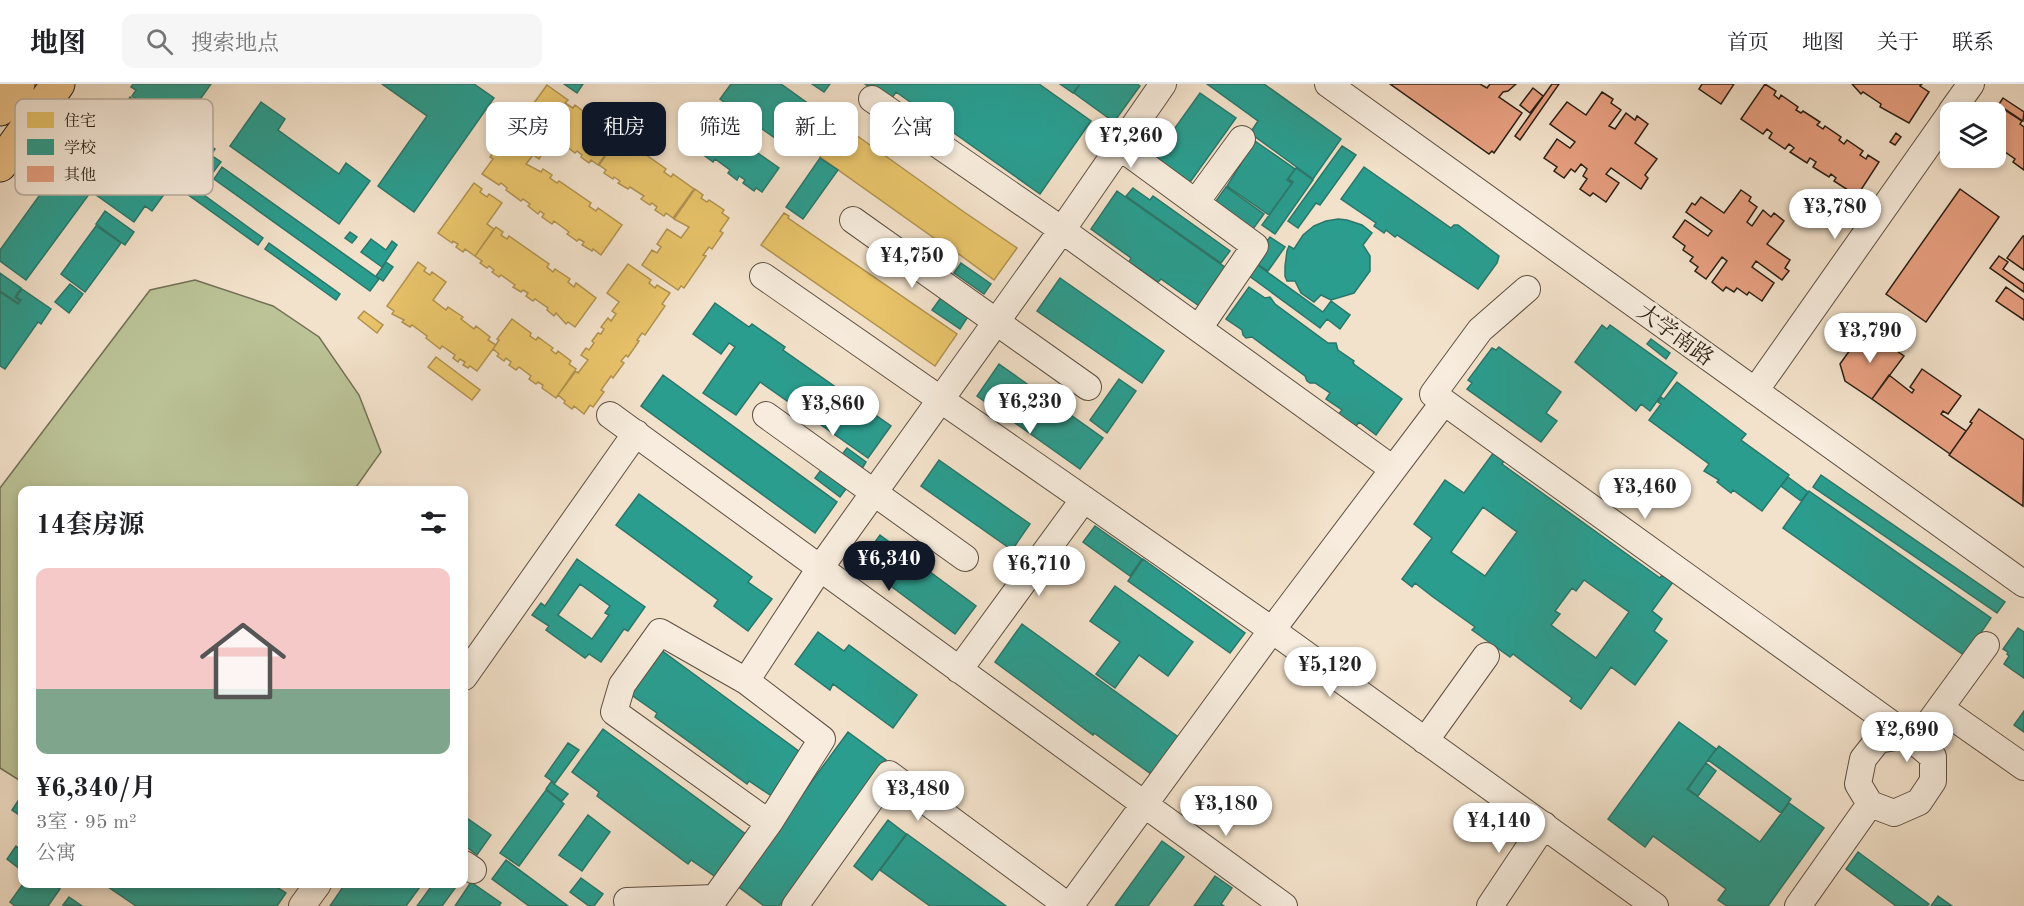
<!DOCTYPE html>
<html lang="zh">
<head>
<meta charset="utf-8">
<style>
  :root { --surface:#fff; --page:#f6f6f6; --text:#202124; --muted:#757577; --line:#e0e0e0; --accent:#111827 }
  body { margin:0; font-family:"Old Standard TT","Noto Serif SC",serif; background:var(--page); color:var(--text); height:100vh; display:flex; flex-direction:column; font-size:22px; white-space:nowrap }
  * { box-sizing:border-box; margin:0 }
  p { font-size:20px; color:var(--muted) }
  .icon { flex:none; width:33px; height:33px; fill:none; stroke:currentColor; stroke-width:2; stroke-linecap:round; stroke-linejoin:round }
  .map { position:relative; flex:1; overflow:hidden }
  .drawer { position:absolute; left:18px; top:402px; width:450px; height:402px; display:flex; flex-direction:column; background:var(--surface); border-radius:12px; box-shadow:0 3px 9px #0003 }
  .drawer>* { flex:none }
  .banner { position:absolute; left:486px; top:18px; width:570px; height:54px; display:flex; gap:12px }
  .fabs { position:absolute; left:1940px; top:18px; display:grid; gap:12px }
  .fabs a { display:grid; place-items:center; width:66px; height:66px; border-radius:12px; background:var(--surface); box-shadow:0 3px 9px #0003; font-size:30px }
  .price { position:absolute; translate:-50% -51px; padding:0 14px; border-radius:21px; background:#fff; color:#222; font-size:20px; line-height:39px; filter:drop-shadow(0 2px 3px #0008) }
  .price::after { content:''; position:absolute; left:50%; top:36px; width:18px; height:14px; margin-left:-9px; background:inherit; clip-path:polygon(0 0,100% 0,50% 100%) }
  .price.active { background:var(--accent); color:#fff }
  ul { padding:0; list-style:none }
  li { display:grid; align-content:center; gap:12px; height:318px; padding:0 18px }
  li span { display:grid; place-items:center; height:186px; border-radius:12px; color:#555 }
  li>.icon { margin-inline-start:auto }
  span .icon { width:108px; height:108px; fill:#fffc; stroke-width:1 }
  li b { font-size:26px }
  h2 { display:flex; justify-content:space-between; align-items:center; height:72px; padding:0 18px; font-size:26px }
  .chip { padding:0 21px; border-radius:12px; background:var(--surface); box-shadow:0 3px 9px #0003; font-size:21px; line-height:54px }
  .chip.active { background:var(--accent); color:#fff }
  header { display:flex; align-items:center; gap:36px; box-sizing:border-box; height:84px; padding:0 30px; background:var(--surface); border-bottom:2px solid var(--line) }
  header strong { font-size:28px }
  nav { display:flex; gap:33px; margin-inline-start:auto; font-size:21px }
  .search { width:420px; height:54px; background:var(--page); display:flex; align-items:center; gap:15px; box-sizing:border-box; padding:0 21px; border-radius:12px; color:var(--muted); font-size:22px }
  .map>svg:first-child { display:block }
  .green { fill:#bbc397; stroke:#737156; stroke-width:1.5 }
  .homes { fill:#e9c46a; stroke:#b09250; stroke-width:1.5 }
  .schools { fill:#2a9d8f; stroke:#2a776a; stroke-width:1.5; fill-rule:evenodd }
  .building { fill:#e79f80; stroke:#2b1f14; stroke-width:1.5 }
  .lines { fill:none; stroke-linecap:round; stroke-linejoin:round }
  .minor-casing { stroke:#5d5042; stroke-width:28 }
  .major-casing { stroke:#2b1f14; stroke-width:35 }
  .minor { stroke:#f7ecdd; stroke-width:26 }
  .major { stroke:#eac186; stroke-width:33 }
  .labels { text-anchor:middle; stroke-width:6; stroke-linejoin:round; paint-order:stroke }
  .street-label { font-size:22px; fill:#2b1f14; stroke:#f7ecdd }
  .key { fill:#f7ecdd; stroke:#baaea1; stroke-width:1.5 }
  .key-label { font-size:16px; fill:#2b1f14 }
</style>
</head>
<body>
<header>
<strong>地图</strong>
<div class="search"><svg class="icon" aria-label="search" viewBox="0 0 24 24"><circle cx="10" cy="10" r="6"/><path d="M15 15l6 6"/></svg>搜索地点</div>
<nav><a>首页</a><a>地图</a><a>关于</a><a>联系</a></nav>
</header>
<div class="map">
<svg width="2024" height="822" viewBox="0 0 2024 822">
  <rect width="100%" height="100%" fill="#f3e2cb"/>
  <filter id="stains"><feTurbulence type="fractalNoise" baseFrequency=".00333" numOctaves="4"/><feColorMatrix values="0 0 0 0 .2 0 0 0 0 .09 0 0 0 0 .02 0 0 0 .5 -.17"/></filter>
  <radialGradient id="worn" r=".72"><stop offset=".6" stop-color="#630" stop-opacity="0"/><stop offset="1" stop-color="#630" stop-opacity=".3"/></radialGradient>
  <path class="green" d="M195 196 273 222 319 253 359 311 381 368 354 406H22V698L0 684V404L150 206Z"/>
  <path class="homes" d="M547 1 568 16 565 19 573 24 575 21 591 33 589 35 596 40 597 37 619 52 598 81 591 76 589 79 581 73 582 71 577 67 575 69 567 63 569 61 555 51 553 54 544 48 547 45 541 41 539 44 531 38 533 35 526 30Z
    M842 41 964 128 1017 164 994 196 952 165 951 166 820 73Z
    M514 46 527 55 529 52 540 59 538 62 544 67 539 75 533 71 526 80 541 88 543 85 552 91 550 94 557 99 559 97 591 119 589 122 596 127 598 124 622 141 601 171 593 165 592 167 582 161 584 158 579 155 577 157 567 150 569 148 554 137 552 140 542 133 544 130 540 127 538 130 528 122 530 120 523 115 521 117 506 106 507 104 501 99 499 101 482 90 493 75 490 73 506 52 509 54Z
    M619 53 628 59 626 61 633 66 635 63 666 85 664 88 671 93 673 90 694 105 673 134 666 129 664 132 655 126 657 123 652 119 650 121 641 115 644 112 630 103 628 105 618 99 620 97 614 93 613 95 604 89 606 86 599 81Z
    M474 99 482 105 480 108 487 113 489 110 502 119 487 140 494 145 475 172 465 165 463 168 456 163 458 160 453 157 452 159 438 149Z
    M695 105 703 111 701 114 707 118 709 116 724 126 722 129 729 134 720 147 723 149 712 165 709 163 703 171 706 172 684 204 681 202 678 206 642 181 652 166 657 169 661 163 657 160 667 145 681 154 689 143 674 135Z
    M784 129 789 132 788 134 957 250 935 282 761 161Z
    M496 143 503 148 501 151 507 155 509 152 549 180 547 183 553 188 555 185 570 195 568 198 574 203 576 199 596 214 575 243 568 238 566 240 556 229 554 232 547 226 548 224 535 215 533 217 526 212 528 209 523 206 521 208 513 203 515 201 501 191 499 193 492 188 494 186 489 182 487 184 480 179 482 177 475 172Z
    M418 178 426 184 424 187 430 191 432 188 446 198 433 216 446 226 448 223 463 233 461 235 474 245 476 242 490 253 488 256 496 261 477 287 470 282 468 284 463 281 465 278 460 275 458 278 453 274 455 271 442 262 440 265 426 254 427 252 412 241 410 243 402 238 404 236 392 230 394 227 387 222Z
    M628 180 651 196 649 199 655 204 657 201 670 209 662 220 665 222 645 251 642 249 637 256 639 257 628 273 626 271 621 277 624 279 613 294 611 292 601 306 604 308 593 323 590 321 584 330 574 322 572 325 564 319 565 317 558 311 576 287 578 289 588 276 581 271 586 264 589 266 594 259 592 257 598 249 601 250 604 245 601 243 608 234 611 237 616 230 612 227 619 218 607 209Z
    M364 227 383 241 377 249 358 234Z
    M512 235 531 249 530 252 536 256 538 253 553 264 551 266 556 270 558 267 571 277 569 280 576 285 556 314 542 304 543 301 538 298 536 300 529 295 531 292 519 283 516 286 509 281 511 278 506 274 504 277 497 272 499 270 493 265 499 256 497 255Z
    M436 273 480 306 472 316 428 283Z"/>
  <path class="schools" d="M133 0H211L179 45 132 12 136 6 131 3Z
    M382 0H474L494 14 414 128 378 102 427 32Z
    M564 0H583L577 9Z
    M731 0H781L813 23 786 62 720 15Z
    M812 0H830L824 8Z
    M865 0H1039L1091 37 1040 110 896 8 890 17Z
    M1060 0H1080L1073 9Z
    M1080 0H1137L1140 2 1114 38 1074 9Z
    M1207 0H1264L1341 55 1313 95 1250 49 1258 37Z
    M1200 9 1236 34 1188 101 1152 76Z
    M130 13 178 46 164 66 146 53 149 48 121 27Z
    M261 18 285 35 278 46 339 90 346 79 370 97 339 140 230 62Z
    M701 29 779 84 762 108 756 104 754 107 743 99 745 96 739 92 737 96 728 89 730 86 715 75 713 78 705 72 707 69 701 65 699 68 688 60 690 57 684 53Z
    M92 50 168 105 152 127 145 122 134 138 61 86 65 81 62 79 79 55Z
    M199 54 211 61 210 62 215 65 211 71 221 78 208 95 177 72 189 55 195 59Z
    M1255 57 1295 85 1287 96 1292 99 1269 131 1227 102Z
    M1342 62 1356 71 1320 121 1316 119 1298 144 1288 137Z
    M820 74 838 86 803 135 786 123Z
    M222 83 379 195 370 207 214 95Z
    M1364 83 1451 144 1454 141H1458L1499 172 1497 179 1478 205 1397 151 1395 153 1386 146 1384 149 1374 142 1376 139 1341 115Z
    M1296 84 1313 96 1275 150 1262 141 1293 98 1288 95Z
    M61 88 90 109 26 196 0 177V166L52 94 55 96Z
    M182 95 263 154 258 161 176 102Z
    M1226 103 1264 130 1250 149 1213 121Z
    M1133 104 1150 116 1153 112 1230 167 1221 179 1126 112Z
    M1117 107 1229 186 1202 224 1161 195 1158 198 1129 178 1131 174 1091 145Z
    M105 127 134 148 125 161 96 140Z
    M1338 135 1347 136 1362 141 1372 149 1363 161 1370 172V187L1354 209 1331 216 1321 211 1314 218 1301 209 1295 197H1287L1285 192V182L1287 167 1289 162 1294 165 1303 151 1314 142 1326 137Z
    M96 142 121 159 85 208 61 190Z
    M350 148 357 153 352 159 345 154Z
    M1270 153 1285 163 1268 187 1257 180 1260 166Z
    M371 155 386 166 392 157 397 161 382 183 361 168Z
    M269 159 340 210 336 216 265 165Z
    M386 178 393 183 383 197 376 192Z
    M961 179 991 200 984 210 954 189Z
    M1256 180 1323 228 1331 217 1350 231 1340 245 1327 235 1320 244 1248 191Z
    M0 189 21 204 15 213 20 217 18 219 0 207Z
    M1060 194 1164 267 1142 299 1037 227Z
    M70 200 83 210 69 229 55 218Z
    M1249 203 1265 214 1270 213 1275 220 1328 259H1336L1338 266 1354 277 1353 279 1355 281 1402 315 1376 351 1359 338 1351 349 1334 336 1342 326 1326 315 1330 309 1315 299H1310L1307 297 1305 292 1252 253 1246 254 1243 251 1242 246 1226 235Z
    M22 205 51 225 41 240 38 238 5 285 0 282V208L18 220 21 216 16 213Z
    M942 212 969 231 960 245 932 226Z
    M715 219 749 243 752 240 785 263 783 266 891 342 868 374 760 298 736 331 703 309 735 263 729 259 721 270 693 250Z
    M1602 241 1607 245 1610 241 1677 289 1650 327 1641 320 1636 327 1575 278Z
    M1651 255 1670 269 1666 275 1647 260Z
    M1499 263 1561 308 1546 329 1557 337 1541 358 1467 305 1472 299 1468 296 1492 264 1496 266Z
    M999 280 1103 354 1080 385 977 312Z
    M663 291 837 418 815 449 641 322Z
    M1119 295 1136 307 1107 349 1090 336Z
    M1677 298 1746 350 1741 356 1789 391 1762 427 1733 406 1731 409 1717 398 1719 396 1704 387 1709 380 1649 336 1661 320 1658 318 1661 313 1664 315Z
    M847 364 866 378 860 388 841 372Z
    M1494 368 1505 375 1502 380 1660 494 1662 491 1673 498 1652 527 1662 535 1654 547 1667 557 1635 601 1611 583 1581 625 1570 617 1572 614 1513 570 1510 573 1472 546 1475 543 1433 513 1415 499 1412 503 1402 495 1432 454 1414 440 1445 396 1464 409ZM1483 423 1517 448 1485 492 1451 468ZM1584 496 1629 528 1596 574 1551 541 1560 530 1555 527 1572 504 1576 507Z
    M939 376 1030 440 1012 466 921 402Z
    M821 386 846 405 840 413 815 394Z
    M1821 391 2005 518 1997 529 1813 403Z
    M1788 393 1808 408 1801 417 1781 402Z
    M1809 407 1991 534 1965 572 1783 444Z
    M639 410 752 493 748 498 772 515 748 547 714 522 718 516 616 441Z
    M1095 442 1142 475 1130 492 1083 458Z
    M880 451 976 522 955 550 860 479Z
    M577 475 645 523 628 547 624 545 601 578 589 570 585 574 546 546 549 542 532 531 541 519 545 522ZM580 500 610 522 605 529 609 531 592 555 558 531Z
    M1143 475 1245 549 1230 569 1128 497Z
    M1115 502 1193 558 1168 592 1139 571 1115 604 1096 590 1120 558 1090 537Z
    M1022 540 1185 658 1158 695 1094 649 1093 651 995 578Z
    M2018 544 2024 548V594L2004 580 2009 572 2007 570 2008 568 2003 565Z
    M818 548 844 567 849 561 917 611 893 644 833 600 830 606 795 580Z
    M661 566 804 671 773 713 749 697 747 700 655 633 657 629 630 610Z
    M2024 627V648L2014 641Z
    M1679 638 1716 665 1687 705 1698 713 1760 758 1789 719 1824 744 1768 822H1727L1718 816 1726 805 1653 752 1645 763 1608 735Z
    M603 645 751 754 720 796 691 776 688 780 597 712 599 708 572 688Z
    M848 648 886 676 779 822H764L736 801Z
    M568 659 579 666 555 699 545 692Z
    M1719 662 1791 715 1781 729 1708 676Z
    M1706 679 1716 687 1698 712 1688 705Z
    M551 698 568 710 562 717 546 705Z
    M546 706 564 720 519 782 500 769Z
    M22 711V733L12 726Z
    M588 731 610 748 582 787 559 771Z
    M464 732 491 751 477 771 464 761Z
    M888 736 906 750 872 796 854 782Z
    M907 750 1006 822H930L880 786Z
    M1162 757 1184 773 1148 822H1115Z
    M16 762 22 767V800H53L60 805 48 822H15L10 818 23 800 21 798 19 793 21 786 7 775Z
    M1858 768 1929 820 1927 822H1896L1846 785Z
    M506 776 568 822H529L492 795Z
    M1215 792 1232 804 1221 820 1224 822H1194Z
    M581 794 603 810 594 822H589L570 808Z
    M471 798 501 819 499 822H455Z
    M111 800H272L286 809 277 822H136L108 803Z
    M345 800H422L406 822H330Z
    M433 800H458L442 822H417Z
    M1938 812 1952 822H1931Z
    M69 813 82 822 63 821Z"/>
  <path class="building" d="M1390 0H1480L1487 4 1490 0H1516L1508 7 1503 8 1499 13 1522 29 1494 69 1492 67 1489 70Z
    M1552 0H1559L1520 56 1515 52Z
    M1702 0H1734L1721 20 1699 5Z
    M1765 0 1776 7 1774 11 1779 15 1781 11 1798 23 1796 26 1801 29 1803 27 1820 38 1817 41 1823 45 1825 42 1841 53 1839 56 1844 60 1847 56 1863 67 1860 71 1866 75 1868 71 1879 78 1857 112 1834 97 1836 94 1831 90 1829 93 1813 83 1816 78 1810 74 1807 79 1790 68 1794 64 1789 60 1785 65 1769 54 1772 49 1767 45 1763 50 1741 35Z
    M1852 0H1922L1920 2 1929 8 1909 39 1880 23 1881 20 1863 8 1861 10Z
    M1533 4 1543 12 1530 29 1520 21Z
    M1602 8 1613 15 1611 19 1621 26 1609 42 1615 45 1626 29 1635 36 1637 32 1648 40 1635 59 1657 75 1645 91 1648 94 1641 105 1611 84 1606 90 1619 99 1606 118 1593 109 1590 112 1580 105 1587 95 1583 92 1587 85 1581 80 1575 88 1571 85 1564 94 1554 87 1557 83 1544 74 1557 55 1570 64 1575 58 1550 40 1567 18 1586 31Z
    M2003 14 2024 28 2023 37 2005 25 2004 27 1997 23Z
    M1994 23 2003 29 2005 26 2022 37 2020 40 2024 43V86L2013 78 2015 75 2002 66 2000 69 1995 65V28H1990Z
    M1896 49 1901 53 1895 61 1890 58Z
    M1960 105 1999 133 1926 238 1886 210Z
    M1741 106 1751 113 1749 117 1757 123 1747 138 1752 142 1763 126 1771 133 1774 129 1784 137 1767 160 1790 176 1785 184 1789 187 1782 196 1756 177 1752 183 1774 199 1762 217 1749 208 1747 211 1737 204 1734 208 1726 203 1723 207 1712 198 1727 177 1722 173 1706 195 1695 187 1698 183 1690 177 1693 173 1683 166 1685 162 1673 153 1685 136 1708 152 1712 147 1686 128 1692 119 1695 121 1701 113 1724 129Z
    M1835 117 1844 123H1848L1847 124 1849 126 1844 133 1830 123Z
    M2023 152H2024V186L2007 174Z
    M1999 172 2008 178 2003 185 2024 200V208L1990 184Z
    M2006 203 2024 216V236L1996 217Z
    M1865 245 1904 272 1872 315 1845 297 1840 280Z
    M1922 285 1961 312 1948 330 1943 327 1941 330 1966 347 1950 370 1872 315 1889 291 1912 309 1914 306 1910 303Z
    M1979 325 2024 356 2023 422 1949 371 1972 339 1970 338Z"/>
  <g class="lines">
    <g class="minor-casing">
      <path id="minor" d="M1328 0 2024 500
        M872 15 1062 146 1163 0
        M1951 28 1971 0
        M1120 63 1255 162 1199 244
        M1196 118 1242 55
        M853 136 1088 303
        M763 192 1272 546 1444 318
        M1527 205 1480 246 1433 310 1907 651
        M1755 307 1950 30
        M610 331 1284 822
        M766 331 965 474
        M959 586 1084 415
        M464 593 636 349
        M746 597 660 548 622 601 614 628 769 739
        M1940 624 2024 683
        M1907 651 1933 673V697L1919 718 1894 729 1870 720 1858 700 1863 675 1878 656Z
        M1425 657 1486 572
        M1916 657 1986 561
        M464 780 473 786
        M627 817 715 814 769 739 822 655 746 597 820 484 1062 146 1393 385
        M302 822 318 800
        M795 822 889 690 1068 822
        M1070 822 1272 546 1655 822
        M1490 822 1544 741
        M1798 822 1870 720"/>
    </g>
    <g class="major-casing">
      <path id="major" d="M0 25 18 0
        M0 81 58 0"/>
    </g>
    <use href="#minor" class="minor"/>
    <use href="#major" class="major"/>
  </g>
  <g class="labels">
    <g class="street-label">
      <text transform="translate(1676 250) rotate(36)" y="8">大学南路</text>
    </g>
  </g>
  <rect x="15" y="15" width="198" height="96" rx="9" class="key"/>
  <rect x="27" y="28" width="27" height="16" fill="#e9c46a"/>
  <rect x="27" y="55" width="27" height="16" fill="#2a9d8f"/>
  <rect x="27" y="82" width="27" height="16" fill="#e79f80"/>
  <g class="key-label">
    <text x="64" y="42">住宅</text>
    <text x="64" y="69">学校</text>
    <text x="64" y="96">其他</text>
  </g>
  <rect width="100%" height="100%" filter="url(#stains)"/>
  <rect width="100%" height="100%" fill="url(#worn)"/>
</svg>
<div class="fabs">
<a><svg class="icon" aria-label="layers" viewBox="0 0 24 24"><path d="M12 4l9 5-9 5-9-5zM3 14l9 5 9-5"/></svg></a>
</div>
<b class="price" style="left:1131px;top:85px">¥7,260</b>
<b class="price" style="left:1835px;top:156px">¥3,780</b>
<b class="price" style="left:912px;top:205px">¥4,750</b>
<b class="price" style="left:1870px;top:280px">¥3,790</b>
<b class="price" style="left:1030px;top:351px">¥6,230</b>
<b class="price" style="left:833px;top:353px">¥3,860</b>
<b class="price" style="left:1645px;top:436px">¥3,460</b>
<b class="price active" style="left:889px;top:508px">¥6,340</b>
<b class="price" style="left:1039px;top:513px">¥6,710</b>
<b class="price" style="left:1330px;top:614px">¥5,120</b>
<b class="price" style="left:1907px;top:679px">¥2,690</b>
<b class="price" style="left:918px;top:738px">¥3,480</b>
<b class="price" style="left:1226px;top:753px">¥3,180</b>
<b class="price" style="left:1499px;top:770px">¥4,140</b>
<div class="banner">
<a class="chip">买房</a>
<a class="chip active">租房</a>
<a class="chip">筛选</a>
<a class="chip">新上</a>
<a class="chip">公寓</a>
</div>
<section class="drawer">
<h2>14套房源<svg class="icon" aria-label="filters" viewBox="0 0 24 24"><path d="M4 7h16M4 17h16"/><circle cx="9" cy="7" r="2"/><circle cx="15" cy="17" r="2"/></svg></h2>
<ul>
<li><span style="background:linear-gradient(#f6c9c9 65%,#7fa58c 0)"><svg class="icon" aria-label="home" viewBox="0 0 24 24"><path d="M3 11l9-7 9 7M6 9v11h12V9"/></svg></span><div><b>¥6,340/月</b><p>3室 · 95 m²</p><p>公寓</p></div></li>
</ul>
</section>
</div>
</body>
</html>
